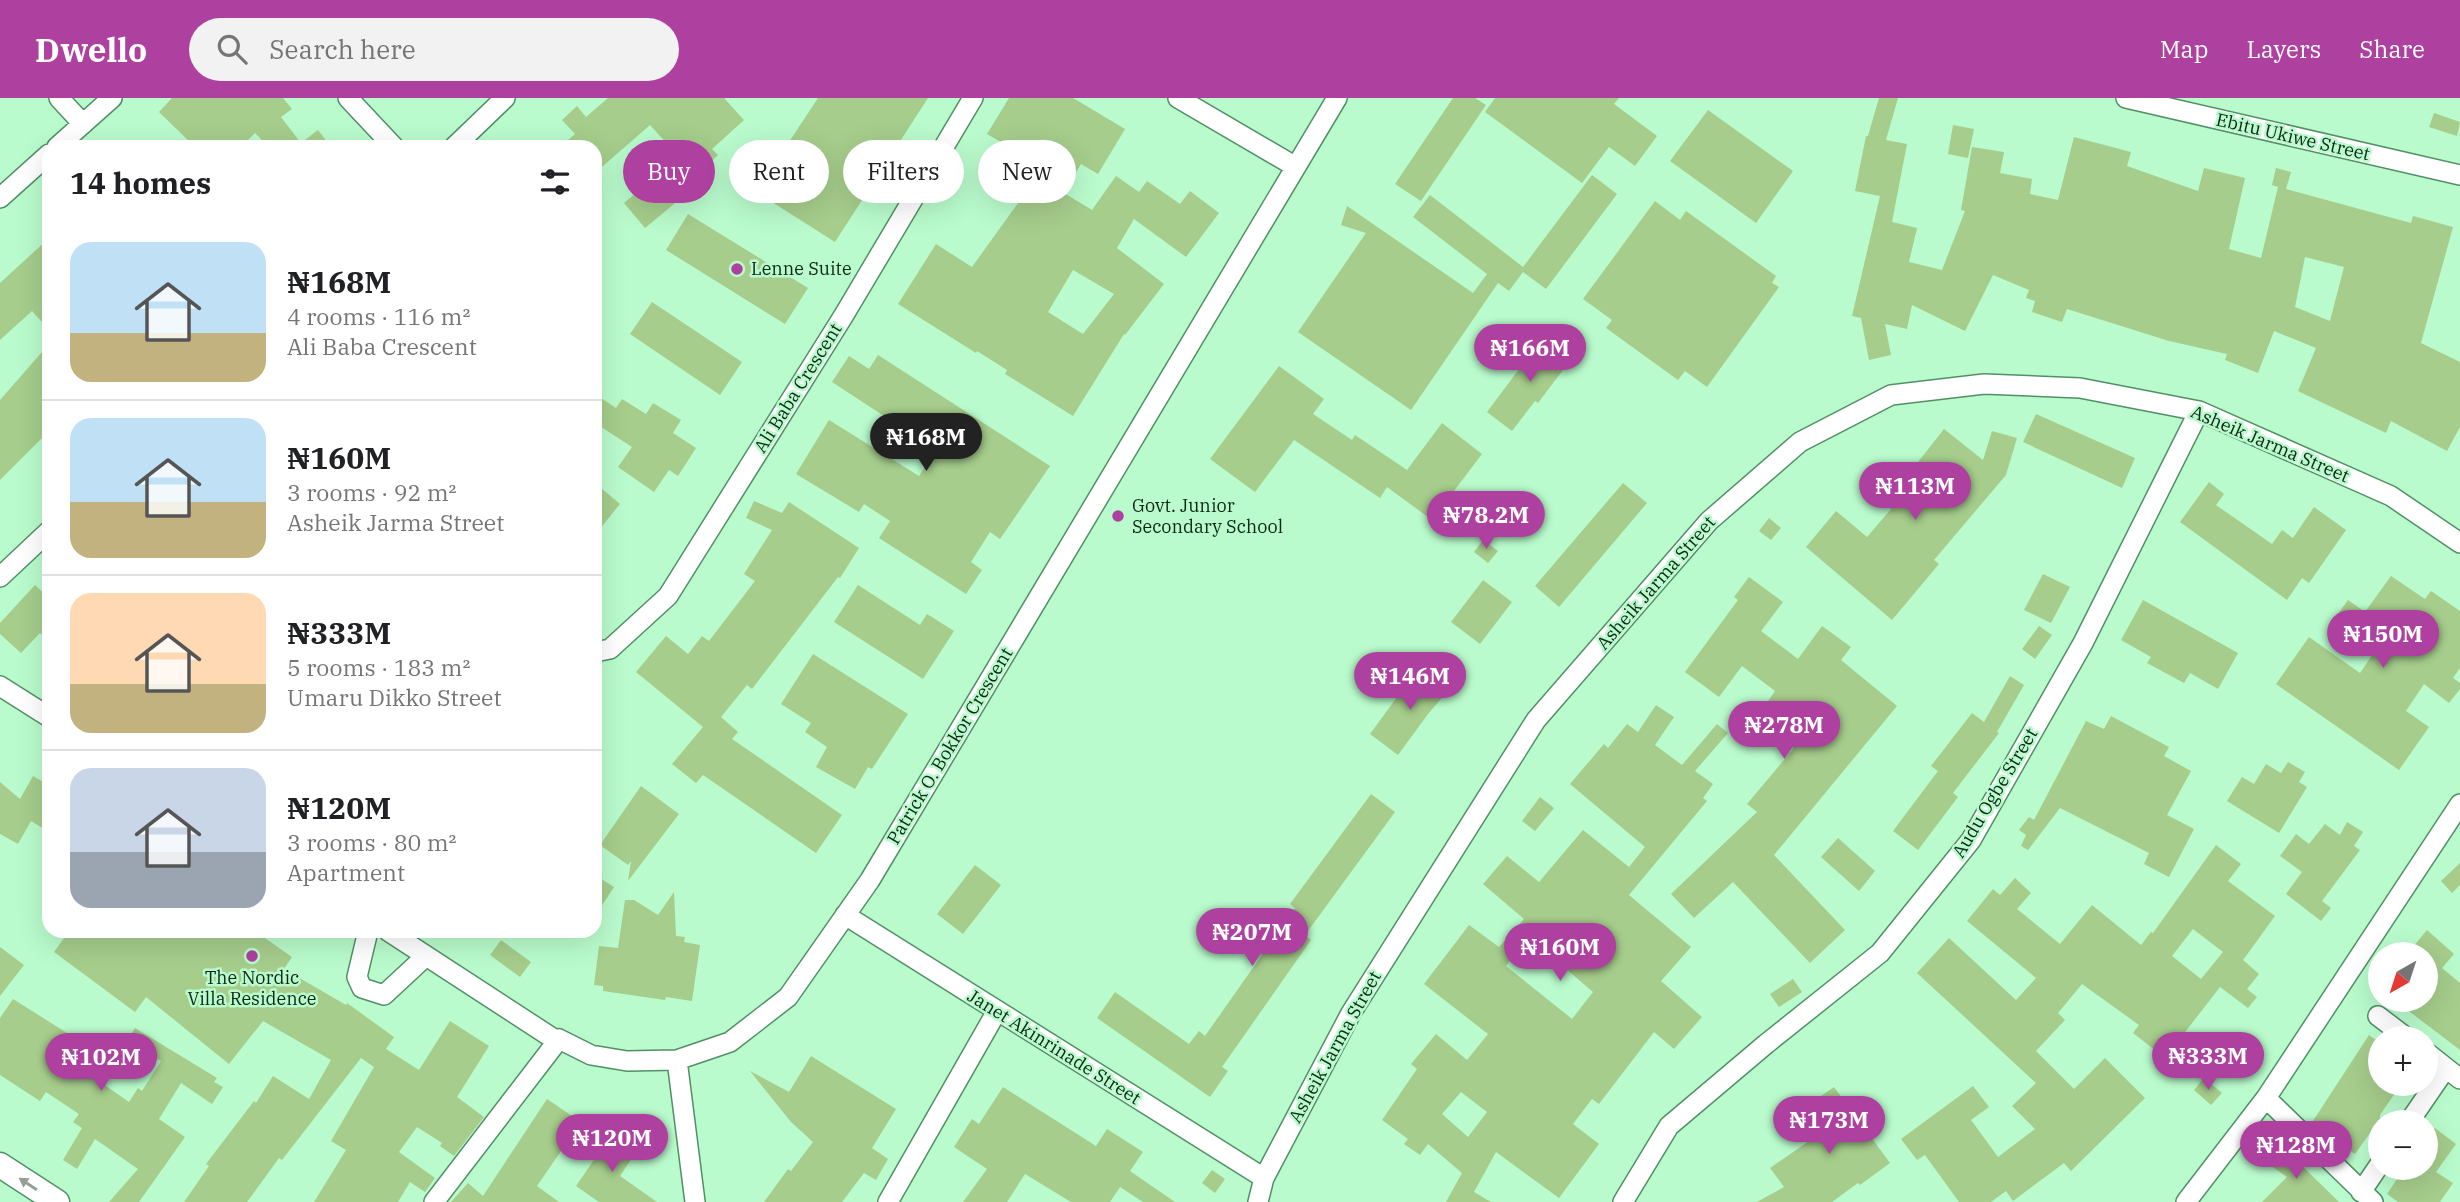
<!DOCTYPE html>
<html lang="en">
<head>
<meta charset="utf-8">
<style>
  :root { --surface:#fff; --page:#f2f2f2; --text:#202124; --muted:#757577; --line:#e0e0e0; --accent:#ae419f }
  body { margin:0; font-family:"IBM Plex Serif",serif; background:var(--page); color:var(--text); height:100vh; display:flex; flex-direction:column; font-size:26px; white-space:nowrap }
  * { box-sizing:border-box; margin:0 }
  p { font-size:23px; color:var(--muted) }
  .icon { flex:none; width:38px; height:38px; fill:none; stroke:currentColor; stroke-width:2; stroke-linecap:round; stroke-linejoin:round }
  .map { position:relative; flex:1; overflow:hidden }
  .panel { position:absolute; left:42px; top:42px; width:560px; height:798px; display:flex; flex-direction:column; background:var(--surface); border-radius:21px; box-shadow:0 7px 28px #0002 }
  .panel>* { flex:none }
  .banner { position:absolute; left:623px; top:42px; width:665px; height:63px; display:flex; gap:14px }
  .needle { width:46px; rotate:219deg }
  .tools { position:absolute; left:2368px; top:844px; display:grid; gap:14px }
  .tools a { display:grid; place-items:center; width:70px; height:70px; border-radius:50%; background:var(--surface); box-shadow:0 7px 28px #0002; font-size:35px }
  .price { position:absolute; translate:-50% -60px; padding:0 16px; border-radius:24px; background:var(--accent); color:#fff; font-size:23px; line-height:46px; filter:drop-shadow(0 2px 4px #0008) }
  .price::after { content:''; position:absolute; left:50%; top:42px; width:21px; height:16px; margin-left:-10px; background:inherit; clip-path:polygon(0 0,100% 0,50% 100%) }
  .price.on { background:#222; color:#fff }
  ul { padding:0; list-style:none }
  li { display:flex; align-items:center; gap:21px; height:175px; padding:0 28px }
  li+li { border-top:2px solid var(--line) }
  li span { display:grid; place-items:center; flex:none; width:196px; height:140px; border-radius:21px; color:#555 }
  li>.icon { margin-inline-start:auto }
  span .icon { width:84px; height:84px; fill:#fffc; stroke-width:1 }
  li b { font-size:30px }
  h2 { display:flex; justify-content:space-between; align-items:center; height:84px; padding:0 28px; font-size:30px }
  .tag { padding:0 24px; border-radius:32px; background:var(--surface); box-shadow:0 7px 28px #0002; font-size:24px; line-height:63px }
  .tag.on { background:var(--accent); color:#fff }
  header { display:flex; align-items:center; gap:42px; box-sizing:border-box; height:98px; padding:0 35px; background:var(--accent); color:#fff }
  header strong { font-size:33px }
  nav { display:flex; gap:38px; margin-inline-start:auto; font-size:24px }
  .search { width:490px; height:63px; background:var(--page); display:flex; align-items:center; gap:18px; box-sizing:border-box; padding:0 24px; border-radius:38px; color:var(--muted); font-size:26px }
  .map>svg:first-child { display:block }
  .building { fill:#a6cd8c; fill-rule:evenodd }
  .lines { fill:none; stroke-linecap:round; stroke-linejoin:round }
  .minor-casing { stroke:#519066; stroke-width:22 }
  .tertiary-casing { stroke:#519066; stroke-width:27 }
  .minor { stroke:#fff; stroke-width:19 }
  .tertiary { stroke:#fff; stroke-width:24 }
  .oneway { fill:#939e97 }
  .poi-dot { fill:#ae419f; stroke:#b9fbcc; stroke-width:2.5 }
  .labels { text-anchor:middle; stroke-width:5; stroke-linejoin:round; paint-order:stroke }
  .street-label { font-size:18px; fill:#0e2817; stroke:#b9fbcc }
  .poi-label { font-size:18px; fill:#0e2817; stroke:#b9fbcc; text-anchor:start }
</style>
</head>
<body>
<header>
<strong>Dwello</strong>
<div class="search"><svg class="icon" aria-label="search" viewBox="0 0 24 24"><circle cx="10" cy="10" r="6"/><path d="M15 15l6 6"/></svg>Search here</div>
<nav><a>Map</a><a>Layers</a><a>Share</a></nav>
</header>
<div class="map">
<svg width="2460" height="1104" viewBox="0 0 2460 1104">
  <rect width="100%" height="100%" fill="#b9fbcc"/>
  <path class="building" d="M172 0H283L292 11 281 19 301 45 318 32 331 49H269L255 35 241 49H195L159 14Z
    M608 0H724L744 22 712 51 718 57 681 91 685 97 645 130 624 105 679 59 650 27 595 75V49H560L575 36 562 22 577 8 586 19Z
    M818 0H928L835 144 756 94Z
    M1009 0H1073L1125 31 1098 76 1081 66 1064 95 1092 112 1116 78 1139 94 1147 83 1180 106 1190 93 1219 115 1186 159 1134 121 1117 150 1164 186 1125 237 1124 236 1073 318 1005 276 1007 272 977 253 976 255 898 206 936 146 972 169 1044 69 987 36ZM1073 172 1114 196 1083 236 1048 214Z
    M1453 0H1475L1486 7 1421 103 1395 86Z
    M1495 0H1619L1614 6 1657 38 1635 68 1609 49 1582 85 1485 14Z
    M1879 0H1898L1886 42 1907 46 1892 124 1917 130 1909 164 1942 172 1965 113 1961 112 1972 49 2004 54 2000 75 2032 81 2030 96 2058 102 2074 39 2131 54 2127 68 2198 93 2204 70 2245 80 2229 151 2261 160 2278 89 2272 87 2276 70 2291 74 2286 91 2411 125 2413 118 2453 129 2421 245 2460 264V329L2447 353 2391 323 2386 335 2298 293 2316 250 2274 233 2258 275 2225 262 2227 256 2169 243 2067 211 2062 224 2032 214 2035 203 2026 200 2029 192 1993 177 1965 233 1912 207 1907 231 1885 226 1891 257 1869 262 1861 220 1852 218 1880 98 1855 93 1866 38H1868ZM2305 159 2344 169 2330 223 2295 209Z
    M1708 12 1793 73 1756 125 1670 63Z
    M2434 15 2460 24 2457 38 2429 29Z
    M1953 27 1974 31 1968 60 1948 56Z
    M1592 77 1617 96 1546 191 1523 174 1509 193 1498 185 1411 312 1298 234 1366 135 1341 127 1347 108 1473 195 1487 176 1413 119 1430 97 1523 169Z
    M1655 103 1680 122 1686 113 1776 178 1772 185 1779 189 1707 289 1685 273 1678 282 1606 230 1612 222 1583 201Z
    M688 116 808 190 785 226 666 152Z
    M49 140V232L32 213 0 242V185Z
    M652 204 742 264 720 297 630 236Z
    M1543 239 1572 260 1538 305 1535 303 1512 333 1487 314Z
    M49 246V333L0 382V302Z
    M878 257 1050 368 1000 441 990 434 971 464 982 472 966 496 879 440 890 423 864 406 859 414 796 376 829 322 919 378 936 352 832 284 849 258 869 271Z
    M1279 268 1324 301 1313 316 1352 342 1355 337 1407 372 1442 325 1482 356 1432 422 1387 389 1380 400 1294 342 1255 394 1210 361Z
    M595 296 616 310 622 301 646 316 653 305 681 322 673 335 696 350 678 378 669 372 654 394 618 369 632 349 595 325Z
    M2036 316 2135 360 2122 390 2023 344Z
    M1944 331 1983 362 1992 333 2017 340 2006 377 1934 462 1939 466 1892 522 1806 449 1836 413 1867 439 1891 411 1885 406Z
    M2209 384 2224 396 2216 407 2272 446 2282 432 2293 440 2314 409 2346 432 2309 485 2302 480 2287 502 2180 424Z
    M595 385 620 406 595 437Z
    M1623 385 1647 405 1559 509 1535 488Z
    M754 403 782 415 789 404 859 450 840 480 838 479 752 591 747 587 721 619 738 634 732 641 842 717 816 755 703 677 696 685 672 666 703 629 636 574 666 538 688 556 702 538 709 543 755 483 744 476 772 432 746 420Z
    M1769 420 1781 430 1771 442 1759 433Z
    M1483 442 1498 453 1488 465 1474 454Z
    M2043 476 2070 489 2051 525 2024 512Z
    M2391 478 2425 501 2431 493 2460 513V570L2453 580 2460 585V591L2449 605 2424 586 2406 613 2429 629 2399 672 2276 586 2309 539 2360 575 2377 550 2335 520 2348 502 2365 514Z
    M1749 479 1783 504 1761 533 1798 561 1822 528 1851 549 1841 562 1897 608 1774 757 1845 832 1810 865 1733 784 1694 820 1671 796 1757 714 1747 706 1794 650 1755 622 1775 593 1742 568 1719 599 1685 574 1738 502 1734 499Z
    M1483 482 1512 504 1480 546 1451 524Z
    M35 487 49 500V544L40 535 21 555 0 536V525Z
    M858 487 920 527 927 516 954 533 923 581 834 524Z
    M2143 502 2238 555 2218 591 2190 575 2184 585 2147 565 2151 559 2121 542Z
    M2039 528 2052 537 2035 561 2022 551Z
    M813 556 908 616 872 671 868 669 855 691 816 669 827 649 805 634 811 625 781 606Z
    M1434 570 1453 587 1428 616 1398 657 1370 636 1400 595 1407 600Z
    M2010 578 2024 587 1997 634 1999 635 1953 695 1958 699 1918 752 1893 733 1938 673 1931 668 1972 615 1984 624Z
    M1656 607 1674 619 1655 647 1682 667 1717 626 1728 635 1695 673 1713 686 1703 700 1707 703 1629 797 1691 849 1661 883 1702 919 1674 951 1654 934 1599 1006 1592 1001 1573 1026 1599 1046 1559 1100 1496 1054 1474 1094 1491 1104H1446L1462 1075 1428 1046 1420 1057 1404 1046 1408 1041 1382 1022 1417 971 1411 966 1436 936 1467 962 1488 936 1424 886 1469 827 1499 849 1524 821 1483 786 1507 758 1539 784 1583 732 1629 769 1645 749 1570 686 1604 646 1608 650 1627 626 1638 634ZM1529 839 1593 894 1572 921 1506 868ZM1461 994 1487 1014 1468 1039 1442 1016Z
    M2111 618 2169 649 2164 658 2191 673 2167 717 2194 731 2169 779 2144 766 2149 755 2060 710 2028 752 2021 748 2026 737 2019 732 2029 719 2034 722 2086 623 2104 631Z
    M2288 664 2305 674 2299 684 2307 689 2279 735 2227 703 2242 679 2254 686 2266 666 2281 675Z
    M33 678 49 687V734L31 723 18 746 0 736V684L20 701Z
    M641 688 679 716 628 783 631 763 628 767 600 747Z
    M1371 696 1395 714 1305 837 1311 842 1222 969 1228 973 1210 999 1097 920 1115 894 1189 946 1199 933 1205 938 1295 810 1290 806Z
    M1540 699 1554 710 1535 733 1522 723Z
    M2347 724 2363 734 2354 748 2360 752 2322 803 2331 810 2321 823 2286 796 2302 774 2280 758 2296 736 2309 746 2325 726 2340 737Z
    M1838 740 1875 773 1859 793 1821 759Z
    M2216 747 2241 766 2228 783 2275 818 2243 862 2259 876 2247 891 2257 899 2248 910 2220 889 2165 960 2133 935 2139 927 2082 886 2058 915 2065 922 2036 953 2074 991 2105 960 2145 1000 2071 1073 2064 1065 2013 1103 2006 1093 1991 1104H1959L1925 1057 1917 1062 1901 1041 1973 988 1989 1009 1971 1022 1998 1059 2035 1031 2012 1008 2036 985 1917 875 1949 840 2016 902 2036 880 1967 823 1993 791 2000 797 2015 780 2031 795 2017 811 2060 846 2092 807 2141 847 2151 834 2153 835ZM2193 831 2223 854 2201 881 2172 858Z
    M2460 765V787L2452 795 2441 783Z
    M975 767 1001 787 963 836 937 816Z
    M595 777 614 789 595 818Z
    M674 794 676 838 685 839 684 844 700 847 692 903 666 899 665 902 603 893V888L594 887 599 848 618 850 625 802H634L658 817Z
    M2427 832 2454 856 2442 870 2460 885V952L2393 901H2426V856H2407Z
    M69 833H255L292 859 284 871 346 907 347 905 394 939 386 951 419 972 450 923 489 948 457 999 484 1019 454 1058 440 1048 442 1045 417 1029 399 1054 435 1080 425 1094 410 1084 398 1104H314L346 1052 331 1043 374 969 361 960 282 1062 279 1060 247 1104H184L209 1068 206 1066 254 1003 256 1005 273 978 309 1001 331 962 263 923 229 966 146 899 135 914 54 854Z
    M501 842 531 864 520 879 490 857Z
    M0 849 24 867 0 898Z
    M1793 881 1802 894 1779 909 1770 896Z
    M13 901 102 957 89 976 129 1004 138 990 142 993 161 963 127 942 135 930 217 980 214 984 223 989 212 1006 181 985 159 1021 185 1039 139 1104H109L138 1071 95 1041 77 1071 63 1062 82 1030 73 1024 79 1016 46 994 40 1003 0 977V920Z
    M2369 937 2380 945V985H2402L2380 1017V1041L2370 1035 2355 1056 2311 1026Z
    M811 958 896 1011 872 1050 888 1061 876 1082 864 1075 842 1104H764L788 1071 791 1073 813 1044 791 1024 750 973 789 994Z
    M2204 980 2222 995 2211 1007 2194 992Z
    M1003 989 1096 1048 1107 1031 1143 1054 1130 1073 1175 1104H1143L1120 1089 1110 1104H1071L1025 1076 1007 1104H963L987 1071 954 1049 972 1021 979 1026Z
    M1834 989 1890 1065 1860 1087 1858 1085 1832 1104H1757L1784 1089 1770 1070 1822 1034 1804 1010Z
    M547 1001 581 1024 537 1088 559 1104H451L468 1085 483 1098Z
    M2435 1030 2456 1046 2436 1074 2453 1085 2440 1104H2398L2387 1096 2405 1069H2426V1042Z
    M613 1034 638 1051 620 1078 657 1104H599L576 1088Z
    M2287 1044 2301 1055 2296 1062 2339 1104H2262L2287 1079 2270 1067Z
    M1212 1072 1225 1081 1215 1095 1202 1085Z"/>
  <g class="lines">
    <g class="minor-casing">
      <path id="minor" d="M59 0 83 26
        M348 0 394 49
        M1178 0 1296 69
        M2126 0 2460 77
        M57 49 112 0
        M454 49 505 0
        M0 100 49 56
        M0 479 49 433
        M595 554 610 551 668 498 844 217 973 0
        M0 588 49 619
        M845 817 1264 1080
        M368 833 357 879 362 890 384 897 426 858
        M388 833 557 943 559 941 591 957 627 963 677 962 730 944 788 899 870 782 1337 0
        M2378 918 2407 940
        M2426 954 2460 981
        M677 962 695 1104
        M2266 1000 2373 1104
        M2409 1024 2446 970
        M2361 1094 2380 1066
        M434 1104 559 941
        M888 1104 997 913
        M1258 1104 1264 1080 1351 915 1536 622 1709 423 1800 344 1891 297 1984 286 2080 290 2199 313 2391 398 2460 445
        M1623 1104 1669 1028 1766 946 1880 855 1971 742 2083 545 2199 313
        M2186 1104 2266 1000 2460 706"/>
    </g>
    <g class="tertiary-casing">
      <path id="tertiary" d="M0 1067 57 1104"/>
    </g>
    <use href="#minor" class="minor"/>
    <use href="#tertiary" class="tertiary"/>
  </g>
  <defs><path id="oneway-solid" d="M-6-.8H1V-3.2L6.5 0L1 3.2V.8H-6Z" transform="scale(1.75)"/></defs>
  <use class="oneway" href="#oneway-solid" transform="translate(28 1086) rotate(-147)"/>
  <g class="poi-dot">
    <circle cx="737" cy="171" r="7"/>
    <circle cx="1118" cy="418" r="7"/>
    <circle cx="252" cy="858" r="7"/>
  </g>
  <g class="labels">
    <g class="street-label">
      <text transform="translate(2293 39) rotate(13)" y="6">Ebitu Ukiwe Street</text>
      <text transform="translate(798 290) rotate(-58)" y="6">Ali Baba Crescent</text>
      <text transform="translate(2270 346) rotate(23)" y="6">Asheik Jarma Street</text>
      <text transform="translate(1656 485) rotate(-49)" y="6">Asheik Jarma Street</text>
      <text transform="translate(950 648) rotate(-59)" y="6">Patrick O. Bokkor Crescent</text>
      <text transform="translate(1995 695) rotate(-59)" y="6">Audu Ogbe Street</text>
      <text transform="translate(1054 949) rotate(32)" y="6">Janet Akinrinade Street</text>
      <text transform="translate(1335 949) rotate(-61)" y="6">Asheik Jarma Street</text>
    </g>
    <g class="poi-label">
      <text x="751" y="177">Lenne Suite</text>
      <text x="1132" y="414">Govt. Junior<tspan x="1132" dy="21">Secondary School</tspan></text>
      <text x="252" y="886" text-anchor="middle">The Nordic<tspan x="252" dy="21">Villa Residence</tspan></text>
    </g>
  </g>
</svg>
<div class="tools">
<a><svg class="needle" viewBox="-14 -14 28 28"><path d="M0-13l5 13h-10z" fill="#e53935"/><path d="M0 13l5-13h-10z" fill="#757577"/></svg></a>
<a>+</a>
<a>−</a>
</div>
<b class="price" style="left:1530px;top:286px">₦166M</b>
<b class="price on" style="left:926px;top:375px">₦168M</b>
<b class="price" style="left:1915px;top:424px">₦113M</b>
<b class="price" style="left:1486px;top:453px">₦78.2M</b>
<b class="price" style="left:2383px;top:572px">₦150M</b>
<b class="price" style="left:1410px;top:614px">₦146M</b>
<b class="price" style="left:1784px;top:663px">₦278M</b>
<b class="price" style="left:1252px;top:870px">₦207M</b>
<b class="price" style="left:1560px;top:885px">₦160M</b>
<b class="price" style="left:2208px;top:994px">₦333M</b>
<b class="price" style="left:101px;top:995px">₦102M</b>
<b class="price" style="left:1829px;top:1058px">₦173M</b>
<b class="price" style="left:612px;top:1076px">₦120M</b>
<b class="price" style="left:2296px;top:1083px">₦128M</b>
<div class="banner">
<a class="tag on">Buy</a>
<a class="tag">Rent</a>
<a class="tag">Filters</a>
<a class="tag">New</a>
</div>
<section class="panel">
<h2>14 homes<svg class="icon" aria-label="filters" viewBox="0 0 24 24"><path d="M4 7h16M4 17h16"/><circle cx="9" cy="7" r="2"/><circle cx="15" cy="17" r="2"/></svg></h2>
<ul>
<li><span style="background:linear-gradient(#bfe0f5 65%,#c2b280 0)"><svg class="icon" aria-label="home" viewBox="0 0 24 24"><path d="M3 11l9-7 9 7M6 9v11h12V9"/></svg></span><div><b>₦168M</b><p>4 rooms · 116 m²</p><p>Ali Baba Crescent</p></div></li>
<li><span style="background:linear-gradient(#bfe0f5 60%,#c2b280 0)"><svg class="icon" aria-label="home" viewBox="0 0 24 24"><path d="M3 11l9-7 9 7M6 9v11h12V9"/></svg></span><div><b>₦160M</b><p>3 rooms · 92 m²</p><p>Asheik Jarma Street</p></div></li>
<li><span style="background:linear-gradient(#ffd9b3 65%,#c2b280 0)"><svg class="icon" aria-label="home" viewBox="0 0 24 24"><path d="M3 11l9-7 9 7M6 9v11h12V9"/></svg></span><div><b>₦333M</b><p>5 rooms · 183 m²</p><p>Umaru Dikko Street</p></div></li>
<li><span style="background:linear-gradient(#c9d6e8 60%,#9aa5b1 0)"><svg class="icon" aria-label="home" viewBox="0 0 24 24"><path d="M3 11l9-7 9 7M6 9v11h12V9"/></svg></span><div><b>₦120M</b><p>3 rooms · 80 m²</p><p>Apartment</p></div></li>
</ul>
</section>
</div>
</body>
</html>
